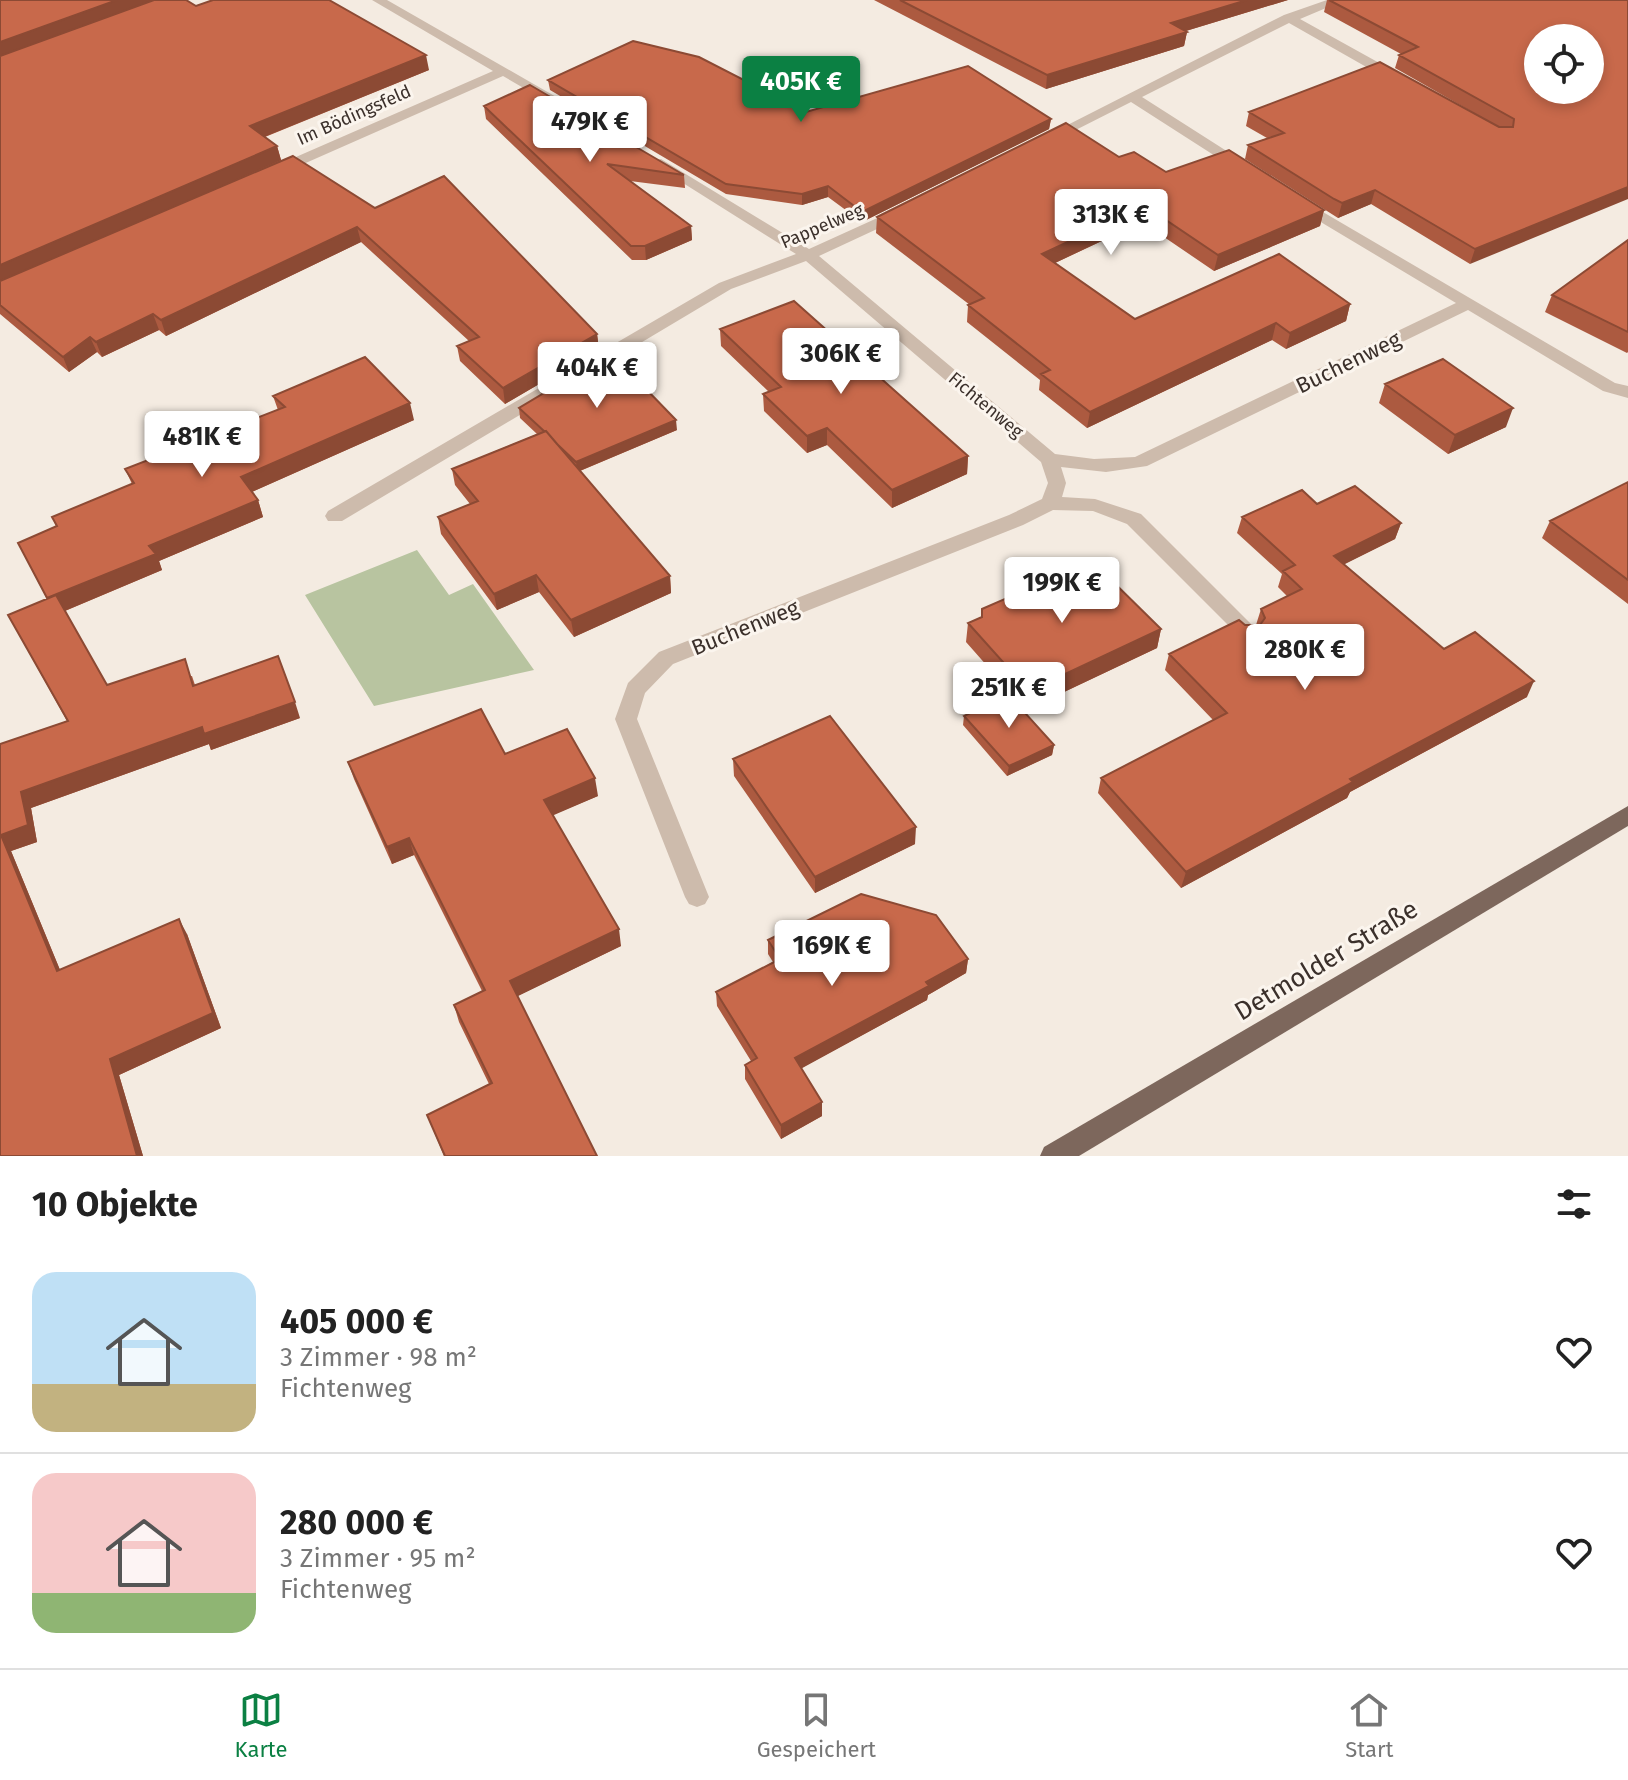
<!DOCTYPE html>
<html lang="de">
<head>
<meta charset="utf-8">
<style>
  :root { --surface:#fff; --page:#f2f2f2; --text:#222; --muted:#767676; --line:#e0e0e0; --accent:#0b8043 }
  body { margin:0; font-family:"Fira Sans",sans-serif; background:var(--page); color:var(--text); height:100vh; display:flex; flex-direction:column; font-size:30px; white-space:nowrap }
  * { box-sizing:border-box; margin:0 }
  p { font-size:26px; color:var(--muted) }
  .icon { flex:none; width:44px; height:44px; fill:none; stroke:currentColor; stroke-width:2; stroke-linecap:round; stroke-linejoin:round }
  .map { position:relative; height:1156px; overflow:hidden }
  .panel { display:flex; flex-direction:column; background:var(--surface); flex:1 }
  .panel>* { flex:none }
  .buttons { position:absolute; left:1524px; top:24px; display:grid; gap:16px }
  .buttons a { display:grid; place-items:center; width:80px; height:80px; border-radius:50%; background:var(--surface); box-shadow:0 4px 12px #0003; font-size:40px }
  .price { position:absolute; translate:-50% -68px; padding:0 18px; border-radius:8px; background:#fff; color:#222; font-size:26px; line-height:52px; filter:drop-shadow(0 2px 4px #0008) }
  .price::after { content:''; position:absolute; left:50%; top:48px; width:24px; height:18px; margin-left:-12px; background:inherit; clip-path:polygon(0 0,100% 0,50% 100%) }
  .price.on { background:var(--accent); color:#fff }
  ul { padding:0; list-style:none }
  li { display:flex; align-items:center; gap:24px; height:200px; padding:0 32px }
  li+li { border-top:2px solid var(--line) }
  li span { display:grid; place-items:center; flex:none; width:224px; height:160px; border-radius:24px; color:#555 }
  li>.icon { margin-inline-start:auto }
  span .icon { width:96px; height:96px; fill:#fffc; stroke-width:1 }
  li b { font-size:34px }
  h2 { display:flex; justify-content:space-between; align-items:center; height:96px; padding:0 32px; font-size:34px }
  .tab-bar { display:flex; justify-content:space-around; align-items:center; height:112px; border-top:2px solid var(--line); background:var(--surface); font-size:22px; color:var(--muted) }
  .tab-bar a { display:grid; justify-items:center; gap:4px }
  .tab-bar .on { color:var(--accent) }
  .map>svg:first-child { display:block }
  .green { fill:#b8c4a0 }
  .lines { fill:none; stroke-linecap:round; stroke-linejoin:round }
  .minor { fill:#cdbbac; fill-rule:evenodd }
  .major { fill:#7d675c; fill-rule:evenodd }
  .wall { fill:#ac5a40 }
  .shaded-wall { fill:#8c4a34 }
  .building { fill:#c8694b; stroke:#8c4a34; stroke-width:2; fill-rule:evenodd }
  .labels { text-anchor:middle; stroke-width:6; stroke-linejoin:round; paint-order:stroke }
  .far-street-label { font-size:18px; fill:#3b302b; stroke:#fbf5ee }
  .street-label { font-size:22px; fill:#3b302b; stroke:#fbf5ee }
  .near-street-label { font-size:26px; fill:#3b302b; stroke:#fbf5ee }
</style>
</head>
<body>
<div class="map">
<svg width="1628" height="1156" viewBox="0 0 1628 1156">
  <rect width="100%" height="100%" fill="#f4ebe1"/>
  <path class="green" d="M417 550 449 595 473 584 534 670 374 706 305 595Z"/>
  <g class="lines">
    <path class="minor" d="M372 0H387L558 98 546 101 503 76 283 173H273V167L493 71Z
      M1327 0H1345L1300 19 1401 75V81H1391L1289 23 1142 97 1247 164V170H1237L1131 102 1052 142H1042L1040 139 1284 15Z
      M661 159 809 249 895 210H905V216L819 256 1055 454 1094 459 1135 457 1456 303 1294 206 1291 203 1299 198 1615 383 1628 386V398L1603 391 1468 310 1147 466 1106 472 1061 467 1066 483 1062 497 1095 499 1141 514 1255 628 1258 633 1255 638H1241L1127 524 1093 511 1053 510 1023 525 673 664 645 693 637 719 709 897 705 904 697 907 689 904 685 897 615 719 628 683 659 652 1009 515 1042 499 1048 483 1041 462 806 261 731 289 342 521H328L325 516 328 511 719 283 796 254 656 166V160Z"/>
    <path class="major" d="M1628 806V826L1079 1156H1040L1044 1147Z"/>
  </g>
  <path class="wall" d="M0 0 196 6 429 70 265 137 277 146 281 160 375 208 597 334 599 349 505 404 460 361 457 346 469 341 361 242 166 336 159 330 102 357 97 352 69 372 0 314Z
    M874 0H1288L1186 31 1187 32 1184 46 1046 89Z
    M1327 0H1628L1470 264 1371 204 1338 218 1245 159 1248 145 1267 138 1246 126 1249 112 1497 126 1395 68 1399 55 1401 54 1324 12Z
    M548 80 806 112 1051 119 1049 129 862 222 828 197 802 205 726 194 550 90Z
    M484 106 684 175 685 188 630 181 691 226 692 240 646 260H632L486 119Z
    M1119 157 1166 172 1324 210 1320 226 1214 271 1142 222 1055 263 1135 319 1350 304 1346 321 1286 349 1272 340 1087 428 1039 390 1040 380 967 322 968 305H970L876 233 877 217Z
    M1628 240V352L1627 353 1545 312 1552 295Z
    M720 329 968 456 967 474 892 508 827 445 807 453 764 411 763 394 769 392 721 346Z
    M1385 384 1506 427 1448 454 1379 403Z
    M273 396 414 420 252 492 258 500 263 517 159 561 162 570 65 611 107 685 192 676 195 685 300 718 211 750 209 744 31 808 37 842 11 851 60 970 187 934 221 1028 119 1075 143 1156H0V744L67 721 8 615 47 599 18 543 56 526 52 517 132 484 125 469 278 410Z
    M519 408 677 430 580 471 670 576 671 593 574 637 539 592 497 610 441 534 438 517 470 504 455 485 452 469 537 434 520 418Z
    M1628 482V604L1542 538 1550 521Z
    M1317 504 1401 523 1395 539 1344 564 1444 649 1527 697 1350 792 1347 798 1181 888 1098 793 1101 778 1213 720 1165 670 1169 654 1245 625H1256L1261 609 1287 596 1278 587 1282 574 1237 533 1242 517Z
    M1091 570 1161 629 1157 648 1026 710 966 642 968 623 981 617 982 609Z
    M964 716 1054 745 1052 755 1007 776 963 725Z
    M505 754 598 796 552 815 621 946 517 996 597 1156H444L427 1115 489 1084 459 1022 454 1005 482 991 414 855 392 864 354 779 348 762Z
    M733 759 915 844 815 893 734 776Z
    M768 940 968 959 966 973 928 995 927 1000 801 1068 822 1116 781 1139 745 1079V1065L751 1061 717 1006 716 992 773 962 768 954Z"/>
  <path class="shaded-wall" d="M117 0H160L0 58V42Z
    M1247 0H1288L1169 36 1171 23Z
    M1187 32 1184 46 1046 89 1047 75Z
    M426 55 429 70 254 141 250 126Z
    M1051 119 1049 129 862 222V212Z
    M277 146 281 160 0 284V265Z
    M828 186V197L802 205V194Z
    M1628 187V199L1470 264 1475 249Z
    M1375 190 1371 204 1338 218 1342 203Z
    M1145 206 1142 222 1040 270 1042 254Z
    M1324 210 1320 226 1214 271 1218 255Z
    M691 226 692 240 646 260 645 246Z
    M357 227 361 242 166 336 161 320Z
    M1350 304 1346 321 1286 349 1290 333Z
    M153 314 159 330 102 357 96 342Z
    M1276 323 1272 340 1087 428 1090 412Z
    M597 334 599 349 505 404 503 388Z
    M90 337 97 352 69 372 63 357Z
    M410 403 414 420 247 494 241 477Z
    M1513 408 1506 427 1448 454 1455 435Z
    M676 420 677 430 577 472 576 462Z
    M827 428V445L807 453V436Z
    M968 456 967 474 892 508V490Z
    M258 500 263 517 159 561 162 570 55 615 47 598 149 546Z
    M1401 523 1395 539 1329 572 1334 556Z
    M536 575 539 592 497 610 494 594Z
    M670 576 671 593 574 637 571 620Z
    M1161 629 1157 648 1026 710 1029 691Z
    M1534 681 1527 697 1350 792 1347 798 1181 888 1186 872 1350 779Z
    M295 702 300 718 211 750 209 744 31 808 37 842 11 851 67 987 57 971 1 835 21 792 202 727Z
    M1054 745 1052 755 1007 776 1009 766Z
    M595 778 598 796 547 818 544 800Z
    M916 827 915 844 815 893V877Z
    M409 838 414 855 392 864 387 847Z
    M179 919 187 934 221 1028 119 1075 143 1156H137L110 1059Z
    M619 929 621 946 514 998 510 981Z
    M968 959 966 973 928 995 927 1000 795 1072V1058Z
    M822 1102V1116L781 1139V1125Z"/>
  <path class="building" d="M0 0H117L0 42Z
    M154 0H186L196 6 213 0H329L426 55 250 126 277 146 0 265V56Z
    M900 0H1247L1171 23 1187 32 1047 75Z
    M1329 0H1628V187L1475 249 1375 190 1342 203 1334 199 1248 145 1284 133 1249 112 1380 62 1499 127H1513L1514 119 1399 55 1418 47ZM1538 38H1590V90H1538Z
    M633 41 699 57 806 112 968 66 1051 119 862 212 828 186 802 194 726 184 548 80Z
    M530 85 684 175 607 164 691 226 645 246H631L484 106Z
    M1066 123 1119 157 1134 152 1166 172 1229 150 1324 210 1218 255 1145 206 1042 254 1135 319 1279 254 1350 304 1290 333 1276 323 1090 412 1041 374 1050 370 968 305 984 298 877 217Z
    M293 156 375 208 444 176 597 334 503 388 457 346 479 337 357 227 161 320 153 314 96 342 90 337 63 357 0 305V281Z
    M1628 240V332L1552 295Z
    M794 301 968 456 892 490 827 428 807 436 763 394 781 387 720 329Z
    M611 353 676 420 576 462 557 444 546 431H544L519 408Z
    M365 357 410 403 241 477 258 500 149 546 156 554 47 598 18 543 57 526 52 517 134 483 125 469 285 407 273 396Z
    M1443 359 1513 408 1455 435 1385 384Z
    M546 431 670 576 571 620 536 575 494 594 438 517 478 501 452 469Z
    M1628 482V580L1550 521Z
    M1355 486 1401 523 1334 556 1444 649 1475 632 1534 681 1350 779 1353 782 1186 872 1101 778 1227 713 1169 654 1239 620 1245 625H1260L1265 618 1261 609 1302 589 1283 571 1295 565 1242 517 1302 490 1317 504Z
    M1085 564 1091 570 1098 567 1161 629 1029 691 968 623 982 617V609Z
    M56 595 107 685 185 659 193 686 278 656 295 702 204 734 202 727 21 792 28 825 1 835 57 971 179 919 213 1013 110 1059 137 1156H0V744L68 721 8 615Z
    M1008 694 1054 745 1009 766 964 716Z
    M481 709 505 754 567 729 595 778 544 800 619 929 510 981 597 1156H445L427 1115 492 1083 454 1005 485 990 409 838 387 847 348 762Z
    M830 716 916 827 815 877 733 759Z
    M861 894 936 915 968 959 926 982 929 986 795 1058 822 1102 781 1125 745 1065 757 1058 716 992 780 959 768 940Z"/>
  <g class="labels">
    <g class="far-street-label">
      <text transform="translate(354 115) rotate(-24)" y="6">Im Bödingsfeld</text>
      <text transform="translate(822 226) rotate(-23)" y="6">Pappelweg</text>
      <text transform="translate(986 405) rotate(40)" y="6">Fichtenweg</text>
    </g>
    <g class="street-label">
      <text transform="translate(1348 362) rotate(-26)" y="8">Buchenweg</text>
      <text transform="translate(745 627) rotate(-22)" y="8">Buchenweg</text>
    </g>
    <g class="near-street-label">
      <text transform="translate(1326 960) rotate(-31)" y="9">Detmolder Straße</text>
    </g>
  </g>
</svg>
<div class="buttons">
<a><svg class="icon" aria-label="locate" viewBox="0 0 24 24"><circle cx="12" cy="12" r="6"/><path d="M12 2v4M12 18v4M2 12h4M18 12h4"/></svg></a>
</div>
<b class="price on" style="left:801px;top:124px">405K €</b>
<b class="price" style="left:590px;top:164px">479K €</b>
<b class="price" style="left:1111px;top:257px">313K €</b>
<b class="price" style="left:841px;top:396px">306K €</b>
<b class="price" style="left:597px;top:410px">404K €</b>
<b class="price" style="left:202px;top:479px">481K €</b>
<b class="price" style="left:1062px;top:625px">199K €</b>
<b class="price" style="left:1305px;top:692px">280K €</b>
<b class="price" style="left:1009px;top:730px">251K €</b>
<b class="price" style="left:832px;top:988px">169K €</b>
</div>
<section class="panel">
<h2>10 Objekte<svg class="icon" aria-label="filters" viewBox="0 0 24 24"><path d="M4 7h16M4 17h16"/><circle cx="9" cy="7" r="2"/><circle cx="15" cy="17" r="2"/></svg></h2>
<ul>
<li><span style="background:linear-gradient(#bfe0f5 70%,#c2b280 0)"><svg class="icon" aria-label="home" viewBox="0 0 24 24"><path d="M3 11l9-7 9 7M6 9v11h12V9"/></svg></span><div><b>405 000 €</b><p>3 Zimmer · 98 m²</p><p>Fichtenweg</p></div><svg class="icon" aria-label="heart" viewBox="0 0 24 24"><path d="M12 20l-8-8c-3-5 5-10 8-4 3-6 11-1 8 4z"/></svg></li>
<li><span style="background:linear-gradient(#f6c9c9 75%,#8fb573 0)"><svg class="icon" aria-label="home" viewBox="0 0 24 24"><path d="M3 11l9-7 9 7M6 9v11h12V9"/></svg></span><div><b>280 000 €</b><p>3 Zimmer · 95 m²</p><p>Fichtenweg</p></div><svg class="icon" aria-label="heart" viewBox="0 0 24 24"><path d="M12 20l-8-8c-3-5 5-10 8-4 3-6 11-1 8 4z"/></svg></li>
</ul>
</section>
<nav class="tab-bar">
<a class="on"><svg class="icon" aria-label="map" viewBox="0 0 24 24"><path d="M3 6l6-2 6 2 6-2v14l-6 2-6-2-6 2zM9 4v14M15 6v14"/></svg>Karte</a>
<a><svg class="icon" aria-label="saved" viewBox="0 0 24 24"><path d="M7 4h10v16l-5-4-5 4z"/></svg>Gespeichert</a>
<a><svg class="icon" aria-label="home" viewBox="0 0 24 24"><path d="M3 11l9-7 9 7M6 9v11h12V9"/></svg>Start</a>
</nav>
</body>
</html>
